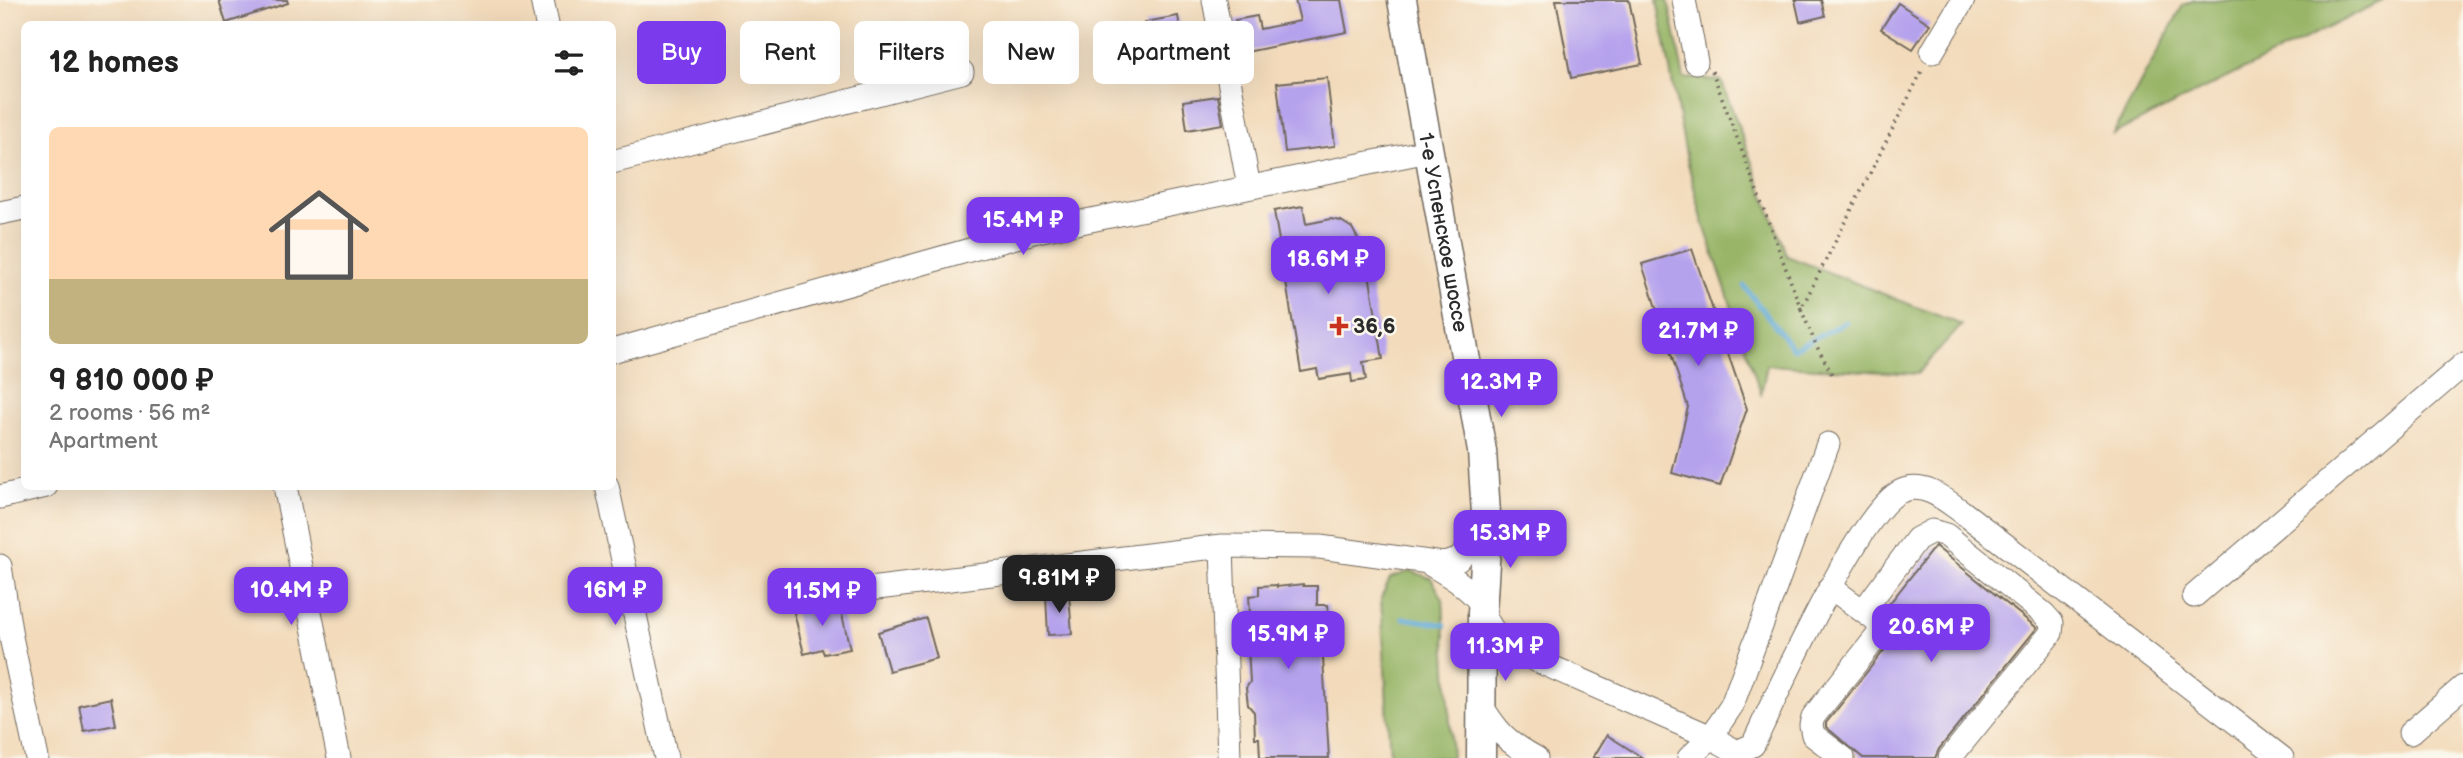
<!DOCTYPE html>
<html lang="en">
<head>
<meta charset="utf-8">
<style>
  :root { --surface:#fff; --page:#f2f2f2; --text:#222; --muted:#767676; --accent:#7c3aed }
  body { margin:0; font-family:"Balsamiq Sans",sans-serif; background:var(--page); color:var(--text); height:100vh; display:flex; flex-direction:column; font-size:26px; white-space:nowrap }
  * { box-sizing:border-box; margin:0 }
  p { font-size:23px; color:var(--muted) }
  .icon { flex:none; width:38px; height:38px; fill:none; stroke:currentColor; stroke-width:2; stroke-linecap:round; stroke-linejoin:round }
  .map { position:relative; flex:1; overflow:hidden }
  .details { position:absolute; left:21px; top:21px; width:595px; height:469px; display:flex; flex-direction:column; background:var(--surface); border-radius:10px; box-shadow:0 7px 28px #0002 }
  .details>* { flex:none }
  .top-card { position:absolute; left:637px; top:21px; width:665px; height:63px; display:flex; gap:14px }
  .price { position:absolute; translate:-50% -60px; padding:0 16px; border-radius:14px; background:var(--accent); color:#fff; font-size:23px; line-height:46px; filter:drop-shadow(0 2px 4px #0008) }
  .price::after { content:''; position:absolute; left:50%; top:42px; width:21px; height:16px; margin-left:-10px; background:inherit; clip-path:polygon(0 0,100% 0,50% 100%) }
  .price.active { background:#222; color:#fff }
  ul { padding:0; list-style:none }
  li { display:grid; align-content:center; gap:14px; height:371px; padding:0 28px }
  li span { display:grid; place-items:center; height:217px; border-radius:10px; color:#555 }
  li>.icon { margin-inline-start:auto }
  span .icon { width:126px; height:126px; fill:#fffc; stroke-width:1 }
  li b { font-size:30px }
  h2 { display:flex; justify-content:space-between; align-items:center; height:84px; padding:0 28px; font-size:30px }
  .pill { padding:0 24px; border-radius:10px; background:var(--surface); box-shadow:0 7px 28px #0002; font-size:24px; line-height:63px }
  .pill.active { background:var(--accent); color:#fff }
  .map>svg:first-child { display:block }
  .forest { fill:#98b567; stroke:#627049; stroke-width:2 }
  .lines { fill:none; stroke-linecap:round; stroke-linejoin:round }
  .stream { stroke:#5ea9d6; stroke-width:5 }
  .building { fill:#b5a2ed }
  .minor-casing { stroke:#71685d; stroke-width:25 }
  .major-casing { stroke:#71685d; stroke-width:31 }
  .path { stroke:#71685d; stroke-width:3.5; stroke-dasharray:2 5; stroke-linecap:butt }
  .minor { stroke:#fff; stroke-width:23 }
  .major { stroke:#fff; stroke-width:28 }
  .poi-dot { fill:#c8321e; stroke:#fbf7ec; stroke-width:2.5 }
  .labels { text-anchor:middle; stroke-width:5; stroke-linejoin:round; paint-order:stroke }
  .street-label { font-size:21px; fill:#2b2b2b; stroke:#fbf7ec }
  .poi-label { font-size:21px; font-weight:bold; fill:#2b2b2b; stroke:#fbf7ec; text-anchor:start }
</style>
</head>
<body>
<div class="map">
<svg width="2463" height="758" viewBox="0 0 2463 758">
  <rect width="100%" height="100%" fill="#fbf7ec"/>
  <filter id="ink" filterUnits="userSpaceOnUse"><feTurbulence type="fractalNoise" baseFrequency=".0143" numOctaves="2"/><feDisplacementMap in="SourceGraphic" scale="14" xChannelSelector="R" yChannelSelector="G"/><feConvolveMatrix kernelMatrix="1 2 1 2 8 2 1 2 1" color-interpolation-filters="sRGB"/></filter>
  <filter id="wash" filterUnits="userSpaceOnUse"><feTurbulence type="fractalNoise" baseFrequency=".00686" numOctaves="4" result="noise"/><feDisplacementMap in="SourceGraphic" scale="28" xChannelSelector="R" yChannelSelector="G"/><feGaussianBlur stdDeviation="1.57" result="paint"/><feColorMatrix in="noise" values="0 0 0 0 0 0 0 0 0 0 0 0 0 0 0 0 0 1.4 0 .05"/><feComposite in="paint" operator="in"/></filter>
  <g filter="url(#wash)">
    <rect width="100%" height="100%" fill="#f2daba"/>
    <path class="forest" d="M1657 0H1668L1684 78 1721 80 1787 256 1962 325 1917 374 1767 365 1761 394 1702 219 1686 155Z
      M2194 0H2384L2113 134 2183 5Z
      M1410 571 1431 578 1443 599 1452 758H1390L1381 598 1390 578Z"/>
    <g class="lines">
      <path class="stream" d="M1744 286 1793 349 1846 322
        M1403 618 1445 625"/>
    </g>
    <g id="blocks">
      <path class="building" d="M219 0H287L288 3 226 23Z
        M1295 0H1341L1347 32 1241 53 1235 20 1257 16 1260 29 1300 21Z
        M1556 0H1629L1642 64 1571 78Z
        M1795 0H1821L1825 16 1800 22Z
        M1898 3 1930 24 1913 49 1881 29Z
        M1178 16 1186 61 1153 67 1145 22Z
        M1327 78 1335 146 1285 152 1277 83Z
        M1218 96 1223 124 1187 130 1183 101Z
        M1303 206 1306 224 1331 219 1341 221 1352 228 1358 239 1361 258 1367 261 1383 359 1363 362 1366 380 1352 382 1351 374 1319 379 1317 369 1301 372 1274 211Z
        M1692 249 1747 409 1720 486 1672 473 1688 407 1642 264Z
        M1935 546 2037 628 1939 749 1935 758H1863L1826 727V723L1890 643 1893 634 1903 622 1886 608Z
        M1303 584V586H1317V605H1328L1331 641H1322L1329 758H1260L1259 738H1255L1254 712 1248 705 1246 688 1250 682 1246 612H1250L1249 596 1259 595V586L1277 585V587Z
        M1069 595 1072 634 1048 635 1046 596Z
        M825 601V605L839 602 850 649 824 654 822 649 804 654 793 608Z
        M926 618 937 658 889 671 878 632Z
        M111 698 116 725 84 731 79 705Z
        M1607 735 1643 758H1593Z"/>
    </g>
  </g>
  <g filter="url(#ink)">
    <use href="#blocks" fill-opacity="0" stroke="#71685d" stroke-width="2"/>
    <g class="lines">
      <g class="minor-casing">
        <path id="minor" d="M542 0 547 24
          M1214 0 1249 187
          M1684 0 1696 62
          M1932 52 1963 0
          M612 162 962 72
          M0 213 24 208
          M612 351 1037 231 1428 151
          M285 486 339 758
          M607 486 666 758
          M0 497 46 486
          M1222 546 1229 758
          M1428 563C1449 575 1468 586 1483 606
          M0 566 11 637 37 758
          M1830 587 1875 620 1879 626V634L1813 717 1811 725 1813 735 1843 758
          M861 590 1222 546 1320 547 1443 564 1458 560 1487 530
          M2194 596 2463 365
          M1863 611 1917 539 1932 531 1946 535 2044 614 2052 623 2051 633 1950 758
          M1482 613 1499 640 1513 650 1711 737 1737 752 1753 745C1774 700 1863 502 1904 490 1926 483 1944 499 1961 511L2282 758
          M1480 703C1497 732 1507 742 1536 758
          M2410 733 2463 687
          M1689 758 1711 737 1732 705 1828 444"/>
      </g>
      <g class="major-casing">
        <g id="major">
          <path id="s1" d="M1402 0 1482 451 1487 530 1482 613 1481 758"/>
        </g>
      </g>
      <path class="path" d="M1712 71 1801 309 1923 69
        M1801 309 1816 345 1832 374"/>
      <use href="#minor" class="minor"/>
      <use href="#major" class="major"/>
    </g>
  </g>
  <path class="poi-dot" d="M1335.5 315.5h7v7h7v7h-7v7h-7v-7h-7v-7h7z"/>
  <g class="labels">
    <g class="street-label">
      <text dy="7" stroke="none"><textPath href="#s1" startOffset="236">1-е Успенское шоссе</textPath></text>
    </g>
    <g class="poi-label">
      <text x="1353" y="333">36,6</text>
    </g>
  </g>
</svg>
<b class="price" style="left:1023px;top:257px">15.4M ₽</b>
<b class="price" style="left:1328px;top:296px">18.6M ₽</b>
<b class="price" style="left:1698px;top:368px">21.7M ₽</b>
<b class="price" style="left:1501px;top:419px">12.3M ₽</b>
<b class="price" style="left:1510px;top:570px">15.3M ₽</b>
<b class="price active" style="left:1059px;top:615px">9.81M ₽</b>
<b class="price" style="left:291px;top:627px">10.4M ₽</b>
<b class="price" style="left:615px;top:627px">16M ₽</b>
<b class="price" style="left:822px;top:628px">11.5M ₽</b>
<b class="price" style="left:1931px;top:664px">20.6M ₽</b>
<b class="price" style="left:1288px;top:671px">15.9M ₽</b>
<b class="price" style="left:1505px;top:683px">11.3M ₽</b>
<div class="top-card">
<a class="pill active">Buy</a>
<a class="pill">Rent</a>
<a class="pill">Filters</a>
<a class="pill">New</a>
<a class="pill">Apartment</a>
</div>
<section class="details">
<h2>12 homes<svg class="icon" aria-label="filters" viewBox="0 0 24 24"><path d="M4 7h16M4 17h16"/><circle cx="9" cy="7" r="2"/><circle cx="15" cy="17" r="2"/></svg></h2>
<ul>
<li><span style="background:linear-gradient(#ffd9b3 70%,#c2b280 0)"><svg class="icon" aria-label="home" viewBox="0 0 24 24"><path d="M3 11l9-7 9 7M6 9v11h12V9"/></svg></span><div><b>9 810 000 ₽</b><p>2 rooms · 56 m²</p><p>Apartment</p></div></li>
</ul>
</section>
</div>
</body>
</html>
